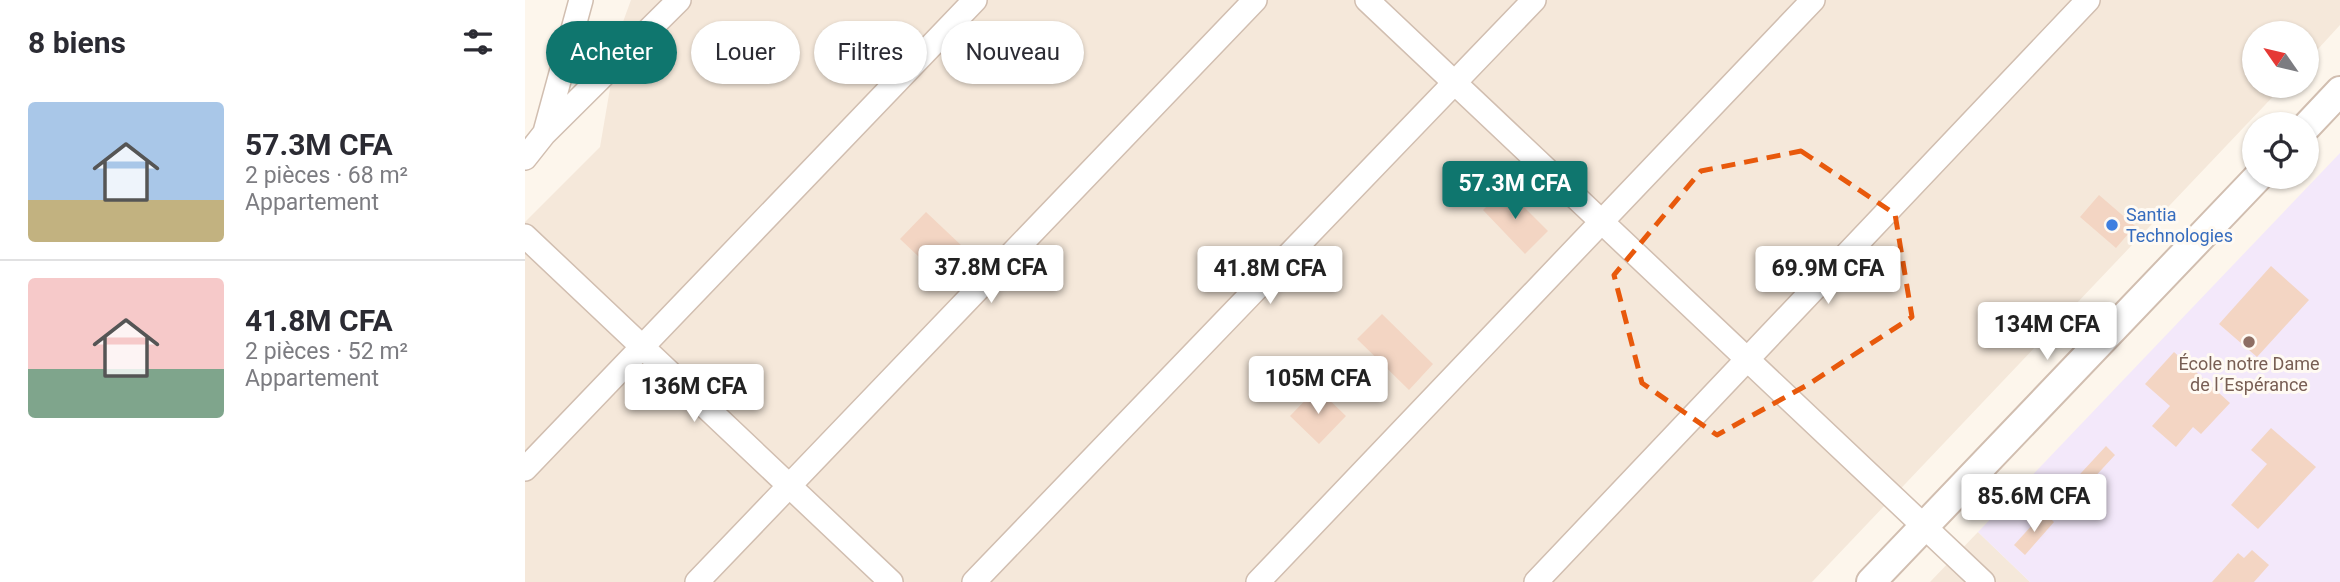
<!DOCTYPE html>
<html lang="fr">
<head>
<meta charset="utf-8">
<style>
  :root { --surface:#fff; --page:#f7f7f7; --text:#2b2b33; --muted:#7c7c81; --line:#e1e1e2; --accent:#0f766e }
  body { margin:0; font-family:Roboto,sans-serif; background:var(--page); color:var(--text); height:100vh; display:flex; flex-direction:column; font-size:26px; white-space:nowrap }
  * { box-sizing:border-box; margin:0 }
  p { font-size:23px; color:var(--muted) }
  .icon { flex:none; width:38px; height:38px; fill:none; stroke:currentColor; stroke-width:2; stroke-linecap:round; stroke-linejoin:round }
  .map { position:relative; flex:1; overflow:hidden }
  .details { display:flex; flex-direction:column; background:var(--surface); width:525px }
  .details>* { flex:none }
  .banner { position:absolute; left:21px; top:21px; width:665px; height:63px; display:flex; gap:14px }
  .needle { width:46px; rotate:304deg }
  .buttons { position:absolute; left:1717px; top:21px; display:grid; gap:14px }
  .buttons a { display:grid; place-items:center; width:77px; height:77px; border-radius:50%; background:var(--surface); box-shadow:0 2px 5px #0004; font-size:35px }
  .price { position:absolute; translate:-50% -60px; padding:0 16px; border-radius:7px; background:#fff; color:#222; font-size:23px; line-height:46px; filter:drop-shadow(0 2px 4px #0008) }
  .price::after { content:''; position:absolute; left:50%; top:42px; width:21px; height:16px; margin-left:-10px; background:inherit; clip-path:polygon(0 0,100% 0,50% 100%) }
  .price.selected { background:var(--accent); color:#fff }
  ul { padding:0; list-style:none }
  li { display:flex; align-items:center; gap:21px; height:175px; padding:0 28px }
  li+li { border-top:2px solid var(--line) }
  li span { display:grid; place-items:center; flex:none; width:196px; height:140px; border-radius:7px; color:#555 }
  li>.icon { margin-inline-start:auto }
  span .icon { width:84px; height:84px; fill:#fffc; stroke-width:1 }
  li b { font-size:30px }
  h2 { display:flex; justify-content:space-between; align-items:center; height:84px; padding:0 28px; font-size:30px }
  .tag { padding:0 24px; border-radius:32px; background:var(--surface); box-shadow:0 2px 5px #0004; font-size:24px; line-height:63px }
  .tag.selected { background:var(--accent); color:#fff }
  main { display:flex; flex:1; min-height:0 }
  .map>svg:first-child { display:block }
  .residential { fill:#f5e8da }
  .education { fill:#f3e8fa }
  .building { fill:#f3d5c3 }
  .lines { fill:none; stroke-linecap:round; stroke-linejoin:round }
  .minor-casing { stroke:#d1beb0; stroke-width:26 }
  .tertiary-casing { stroke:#d1beb0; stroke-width:32 }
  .minor { stroke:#fff; stroke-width:23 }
  .tertiary { stroke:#fff; stroke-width:28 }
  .marked { fill:none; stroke:#e8590c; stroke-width:5; stroke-dasharray:14 9; stroke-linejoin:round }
  .shop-dot { fill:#3f7fe0; stroke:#fffaf3; stroke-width:2.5 }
  .education-dot { fill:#8d6e63; stroke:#fffaf3; stroke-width:2.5 }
  .labels { text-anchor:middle; stroke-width:6; stroke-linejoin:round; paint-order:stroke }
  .shop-label { font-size:18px; fill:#366cbe; stroke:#fffaf3; text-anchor:start }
  .education-label { font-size:18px; fill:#785e54; stroke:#fffaf3 }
</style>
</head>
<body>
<main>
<section class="details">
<h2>8 biens<svg class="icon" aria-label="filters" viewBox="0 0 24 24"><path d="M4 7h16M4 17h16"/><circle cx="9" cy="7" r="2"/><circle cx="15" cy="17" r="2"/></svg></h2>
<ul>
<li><span style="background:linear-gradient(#a9c7e8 70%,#c2b280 0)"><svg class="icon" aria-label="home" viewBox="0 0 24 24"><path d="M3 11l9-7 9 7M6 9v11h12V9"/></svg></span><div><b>57.3M CFA</b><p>2 pièces · 68 m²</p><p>Appartement</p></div></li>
<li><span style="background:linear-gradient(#f6c9c9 65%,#7fa58c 0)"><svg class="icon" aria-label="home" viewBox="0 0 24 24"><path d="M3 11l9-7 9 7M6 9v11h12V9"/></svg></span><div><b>41.8M CFA</b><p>2 pièces · 52 m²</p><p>Appartement</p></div></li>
</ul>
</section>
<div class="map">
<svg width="1815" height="582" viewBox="0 0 1815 582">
  <rect width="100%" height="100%" fill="#fdf6ec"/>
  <path class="residential" d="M106 0H1815V25L1782 61V33H1729V86H1758L1287 582H0V222L75 147 95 30Z
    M1453 532 1505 582H1405Z"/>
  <path class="education" d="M1815 153V582H1505L1453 532Z"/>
  <path class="building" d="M980 188 1023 231 1000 254 958 210Z
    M1574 195 1610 226 1591 248 1555 217Z
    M401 212 455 263 429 290 375 239Z
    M1746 266 1784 300 1732 357 1694 324Z
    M857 314 908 364 884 390 832 339Z
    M1649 352 1705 403 1676 434 1668 427 1651 447 1627 426 1645 406 1620 384Z
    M792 388 821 416 794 444 765 416Z
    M1746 428 1791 467 1733 529 1706 505 1742 464 1726 450Z
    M1581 446 1590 455 1553 495 1544 486Z
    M1519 512 1529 522 1500 555 1489 545Z
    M1727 550 1744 565 1729 582H1687L1713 553 1719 558Z"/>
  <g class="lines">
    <g class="minor-casing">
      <path id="minor" d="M842 0 1458 582
        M20 132 56 0
        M0 158 19 134 154 0
        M0 236 366 582
        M0 469 450 0
        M172 582 730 0
        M449 582 1009 0
        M733 582 1288 0
        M1011 582 1563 0"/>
    </g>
    <g class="tertiary-casing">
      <path id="tertiary" d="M1782 126 1815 91
        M1346 582 1733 177"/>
    </g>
    <use href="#minor" class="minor"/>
    <use href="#tertiary" class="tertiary"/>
  </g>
  <path class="marked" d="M1276 151 1370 214 1387 317 1284 384 1192 435 1117 383 1089 275 1176 171Z"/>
  <circle class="shop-dot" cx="1587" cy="225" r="7"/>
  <circle class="education-dot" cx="1724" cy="342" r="7"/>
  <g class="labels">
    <g class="shop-label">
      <text x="1601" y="221">Santia<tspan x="1601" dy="21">Technologies</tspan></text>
    </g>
    <g class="education-label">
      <text x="1724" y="370">École notre Dame<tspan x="1724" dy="21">de l´Espérance</tspan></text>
    </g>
  </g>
</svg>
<div class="buttons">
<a><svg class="needle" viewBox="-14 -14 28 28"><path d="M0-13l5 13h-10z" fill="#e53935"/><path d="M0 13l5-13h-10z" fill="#7c7c81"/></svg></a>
<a><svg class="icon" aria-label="locate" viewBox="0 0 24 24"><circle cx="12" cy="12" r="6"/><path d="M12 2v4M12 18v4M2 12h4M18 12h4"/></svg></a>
</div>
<b class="price selected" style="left:990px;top:221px">57.3M CFA</b>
<b class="price" style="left:466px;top:305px">37.8M CFA</b>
<b class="price" style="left:745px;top:306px">41.8M CFA</b>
<b class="price" style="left:1303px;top:306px">69.9M CFA</b>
<b class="price" style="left:1522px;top:362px">134M CFA</b>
<b class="price" style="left:793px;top:416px">105M CFA</b>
<b class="price" style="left:169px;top:424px">136M CFA</b>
<b class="price" style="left:1509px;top:534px">85.6M CFA</b>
<div class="banner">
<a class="tag selected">Acheter</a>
<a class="tag">Louer</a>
<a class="tag">Filtres</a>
<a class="tag">Nouveau</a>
</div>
</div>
</main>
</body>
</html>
